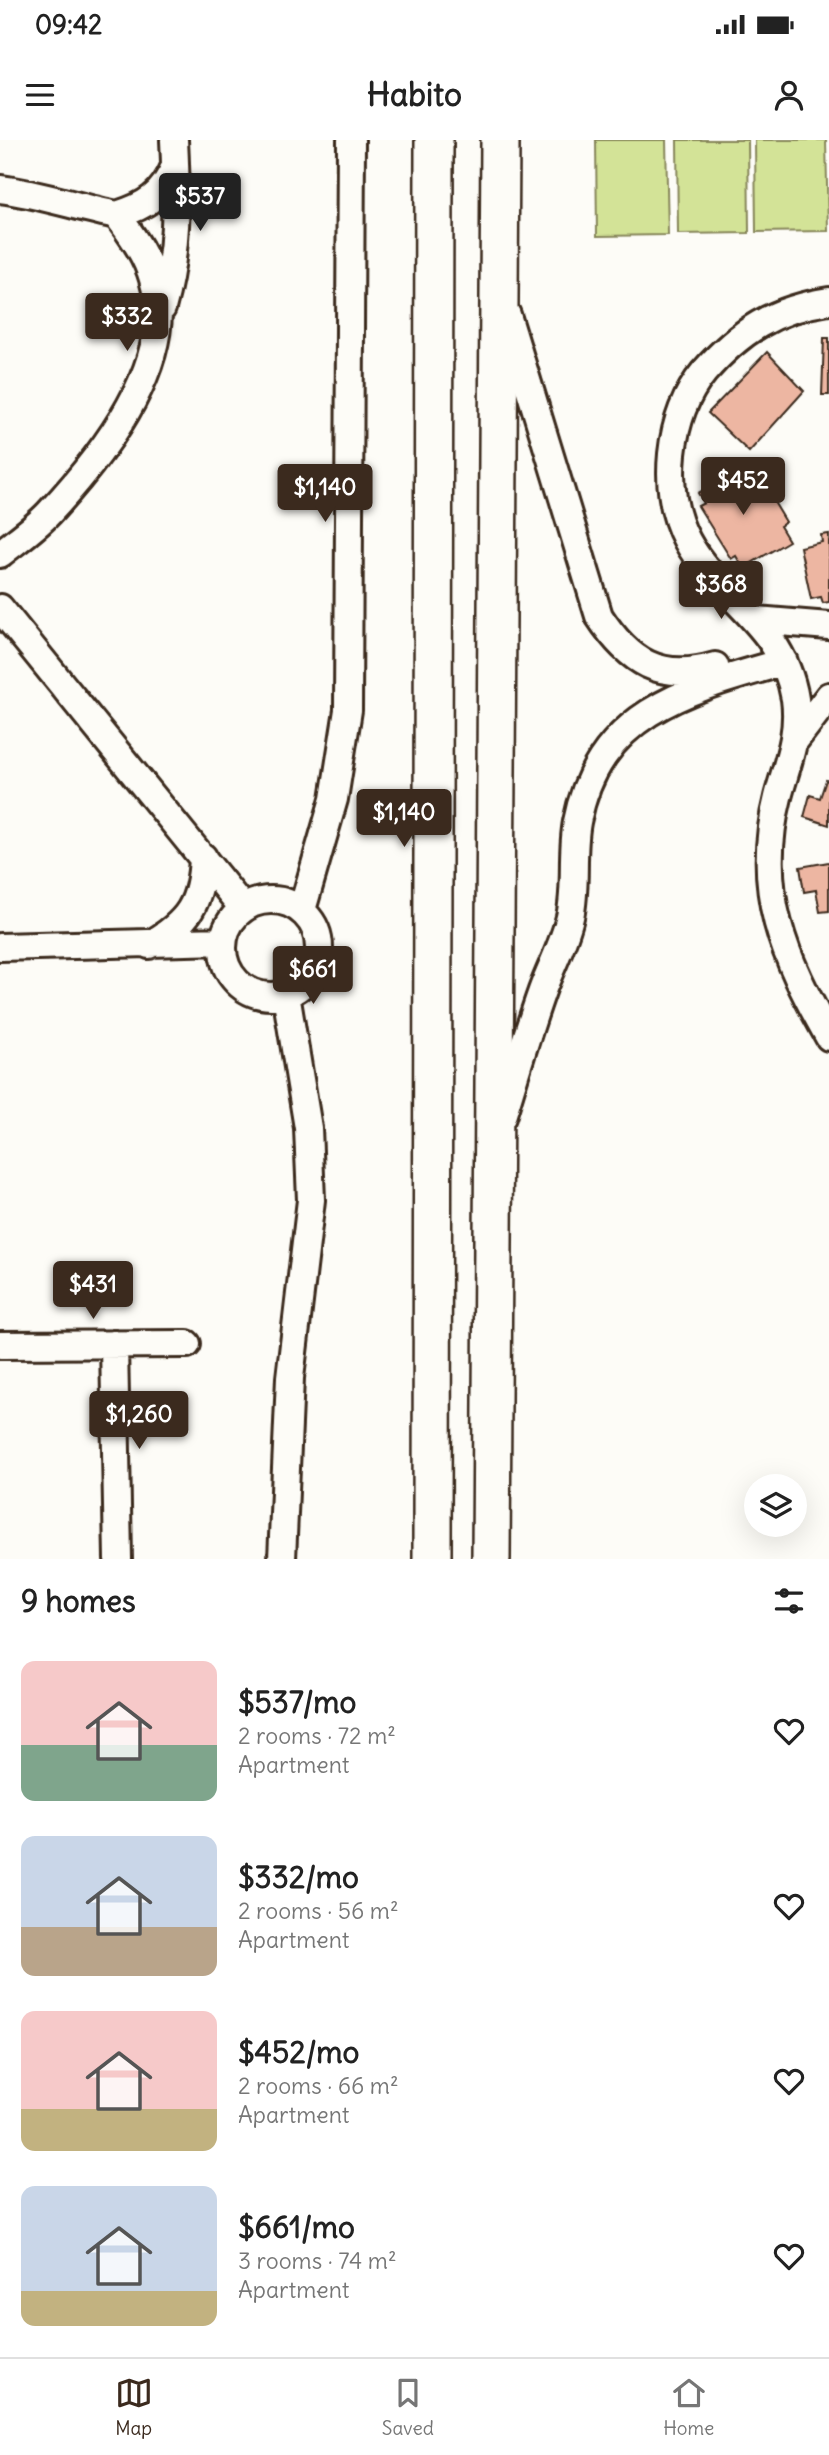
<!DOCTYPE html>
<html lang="en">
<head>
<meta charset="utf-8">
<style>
  :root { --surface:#fff; --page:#f6f6f6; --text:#222; --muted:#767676; --line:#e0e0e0; --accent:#3b2a1e }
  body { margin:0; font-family:Delius,sans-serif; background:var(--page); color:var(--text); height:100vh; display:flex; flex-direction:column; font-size:26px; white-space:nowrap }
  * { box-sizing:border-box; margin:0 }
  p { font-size:23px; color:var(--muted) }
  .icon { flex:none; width:38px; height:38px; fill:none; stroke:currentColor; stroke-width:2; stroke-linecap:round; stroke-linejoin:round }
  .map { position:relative; height:1419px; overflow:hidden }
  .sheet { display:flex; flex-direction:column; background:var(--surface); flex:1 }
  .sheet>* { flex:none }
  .fabs { position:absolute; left:744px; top:1334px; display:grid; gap:14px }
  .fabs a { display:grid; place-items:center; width:63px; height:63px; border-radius:50%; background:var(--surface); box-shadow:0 7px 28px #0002; font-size:35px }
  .price { position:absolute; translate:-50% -60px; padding:0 16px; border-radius:7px; background:var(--accent); color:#fff; font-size:23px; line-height:46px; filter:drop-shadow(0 2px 4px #0008) }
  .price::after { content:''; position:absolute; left:50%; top:42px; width:21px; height:16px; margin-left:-10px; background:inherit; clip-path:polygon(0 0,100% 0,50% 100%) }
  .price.current { background:#222; color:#fff }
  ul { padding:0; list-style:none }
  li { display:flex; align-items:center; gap:21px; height:175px; padding:0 21px }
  li span { display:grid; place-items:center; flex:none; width:196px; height:140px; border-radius:14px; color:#555 }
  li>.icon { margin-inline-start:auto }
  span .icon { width:84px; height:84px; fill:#fffc; stroke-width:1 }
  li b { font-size:30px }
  h2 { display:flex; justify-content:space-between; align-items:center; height:84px; padding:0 21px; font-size:30px }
  .status { display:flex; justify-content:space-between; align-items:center; height:49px; padding:0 35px; background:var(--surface); direction:ltr }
  .status svg { height:19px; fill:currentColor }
  header { display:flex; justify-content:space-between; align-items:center; height:91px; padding:0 21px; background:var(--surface); font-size:32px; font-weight:800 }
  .dock { display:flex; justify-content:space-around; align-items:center; height:98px; border-top:2px solid var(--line); background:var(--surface); font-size:19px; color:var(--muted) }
  .dock a { display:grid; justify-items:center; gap:4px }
  .dock .current { color:var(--accent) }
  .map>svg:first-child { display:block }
  .green { fill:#d3e397; stroke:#87865a; stroke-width:2 }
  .building { fill:#edb6a2; stroke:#3b2a1e; stroke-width:2 }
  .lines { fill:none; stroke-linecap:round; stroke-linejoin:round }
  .minor-casing { stroke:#3b2a1e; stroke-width:32 }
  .secondary-casing { stroke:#3b2a1e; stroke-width:42 }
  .minor { stroke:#fdfcf7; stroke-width:26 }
  .secondary { stroke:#fdfcf7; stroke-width:37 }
</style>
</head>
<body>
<div class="status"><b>09:42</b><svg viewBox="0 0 49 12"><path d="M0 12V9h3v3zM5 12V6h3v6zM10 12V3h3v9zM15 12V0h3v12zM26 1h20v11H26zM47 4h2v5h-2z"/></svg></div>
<header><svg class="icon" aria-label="menu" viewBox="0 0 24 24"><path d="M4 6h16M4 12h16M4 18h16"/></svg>Habito<svg class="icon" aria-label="person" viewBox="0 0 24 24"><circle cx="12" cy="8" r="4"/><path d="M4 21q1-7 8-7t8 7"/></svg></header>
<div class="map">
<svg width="829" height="1419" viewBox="0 0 829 1419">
  <rect width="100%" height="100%" fill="#fdfcf7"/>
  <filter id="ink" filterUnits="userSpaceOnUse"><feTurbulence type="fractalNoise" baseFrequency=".0143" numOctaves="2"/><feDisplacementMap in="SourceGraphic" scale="14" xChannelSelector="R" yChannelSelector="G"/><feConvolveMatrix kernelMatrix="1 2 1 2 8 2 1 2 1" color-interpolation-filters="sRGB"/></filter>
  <g filter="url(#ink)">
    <path class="green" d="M596 0H666L668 95 597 96Z
      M677 0H748L749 93 678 94Z
      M755 0H826L828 91 756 92Z"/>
    <path class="building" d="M824 198H829V255H822Z
      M767 212 804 251 749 312 708 273Z
      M744 326 756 345 762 342 786 382 780 386 789 401 743 428 736 416 731 419 698 366 704 363 698 353Z
      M829 394V462L823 463 821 457 811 459 800 407 822 402 821 395Z
      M826 640 829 641V685L804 677 810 655 820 658Z
      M829 722V771L820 772 816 750 804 752 800 727Z"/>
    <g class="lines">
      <g class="minor-casing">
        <path id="minor" d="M0 49C40 54 77 67 117 75 132 96 146 114 153 139 178 221 101 317 49 373 35 388 16 401 0 414
          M117 75C146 66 163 55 175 26
          M829 161C774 169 740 191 704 232 685 255 675 285 672 314 659 446 778 453 795 559 800 595 787 623 778 657 754 750 784 818 829 897
          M162 168C178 111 177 58 174 0
          M507 175 599 476C629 522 660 542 715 526
          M0 468 243 768
          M756 480 829 486
          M796 599 829 556
          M223 808a48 48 0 1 1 96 0a48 48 0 1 1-96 0Z
          M302 770 334 659 348 570 351 0
          M149 805C189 782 201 763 203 717
          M0 807 223 801
          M502 977C515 935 527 893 542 851 551 826 564 803 570 777 577 746 571 714 577 682 598 571 689 549 784 522
          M114 1204 118 1419
          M0 1205 187 1204
          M282 1419 290 1238 311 1060 308 988 286 854"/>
      </g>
      <g class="secondary-casing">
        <path id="secondary" d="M432 1419 434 0
          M491 1419 500 0"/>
      </g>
      <use href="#minor" class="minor"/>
      <use href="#secondary" class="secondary"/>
    </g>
  </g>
</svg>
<div class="fabs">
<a><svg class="icon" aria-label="layers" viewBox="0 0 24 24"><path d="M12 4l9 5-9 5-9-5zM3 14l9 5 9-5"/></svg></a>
</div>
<b class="price current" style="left:200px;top:93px">$537</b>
<b class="price" style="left:127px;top:213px">$332</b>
<b class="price" style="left:743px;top:377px">$452</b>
<b class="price" style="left:325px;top:384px">$1,140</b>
<b class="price" style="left:721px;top:481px">$368</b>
<b class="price" style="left:404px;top:709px">$1,140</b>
<b class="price" style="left:313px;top:866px">$661</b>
<b class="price" style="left:93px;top:1181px">$431</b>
<b class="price" style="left:139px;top:1311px">$1,260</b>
</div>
<section class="sheet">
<h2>9 homes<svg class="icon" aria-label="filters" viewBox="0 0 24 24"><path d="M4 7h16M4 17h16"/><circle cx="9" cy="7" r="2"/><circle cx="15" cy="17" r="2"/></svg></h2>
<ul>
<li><span style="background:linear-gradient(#f6c9c9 60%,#7fa58c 0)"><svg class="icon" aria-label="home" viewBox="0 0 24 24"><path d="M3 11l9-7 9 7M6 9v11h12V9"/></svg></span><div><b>$537/mo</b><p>2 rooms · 72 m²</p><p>Apartment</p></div><svg class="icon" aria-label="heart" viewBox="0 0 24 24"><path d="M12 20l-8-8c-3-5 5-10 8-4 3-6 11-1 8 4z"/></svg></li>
<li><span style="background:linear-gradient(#c9d6e8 65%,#b9a48a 0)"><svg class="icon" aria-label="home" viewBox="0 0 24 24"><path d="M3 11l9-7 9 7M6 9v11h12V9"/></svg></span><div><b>$332/mo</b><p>2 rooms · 56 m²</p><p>Apartment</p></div><svg class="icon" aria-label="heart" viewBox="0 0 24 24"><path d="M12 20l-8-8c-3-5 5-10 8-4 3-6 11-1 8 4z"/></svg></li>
<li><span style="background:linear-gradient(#f6c9c9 70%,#c2b280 0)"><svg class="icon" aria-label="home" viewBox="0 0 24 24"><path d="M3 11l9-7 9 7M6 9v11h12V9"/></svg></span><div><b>$452/mo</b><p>2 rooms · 66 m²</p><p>Apartment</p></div><svg class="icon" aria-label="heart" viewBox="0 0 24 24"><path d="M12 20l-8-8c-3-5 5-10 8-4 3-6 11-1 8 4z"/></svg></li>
<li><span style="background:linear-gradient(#c9d6e8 75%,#c2b280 0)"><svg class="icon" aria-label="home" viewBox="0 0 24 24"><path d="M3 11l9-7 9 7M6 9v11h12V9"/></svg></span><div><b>$661/mo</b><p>3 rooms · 74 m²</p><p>Apartment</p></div><svg class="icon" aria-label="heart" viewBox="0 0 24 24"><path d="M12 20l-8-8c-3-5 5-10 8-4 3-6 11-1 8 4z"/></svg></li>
</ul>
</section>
<nav class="dock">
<a class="current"><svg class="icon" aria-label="map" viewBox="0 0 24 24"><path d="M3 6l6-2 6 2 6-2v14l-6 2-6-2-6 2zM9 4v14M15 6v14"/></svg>Map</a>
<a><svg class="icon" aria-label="saved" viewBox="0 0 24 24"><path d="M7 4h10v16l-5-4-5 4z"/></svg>Saved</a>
<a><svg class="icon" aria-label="home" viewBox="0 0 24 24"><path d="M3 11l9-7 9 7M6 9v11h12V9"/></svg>Home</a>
</nav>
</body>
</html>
